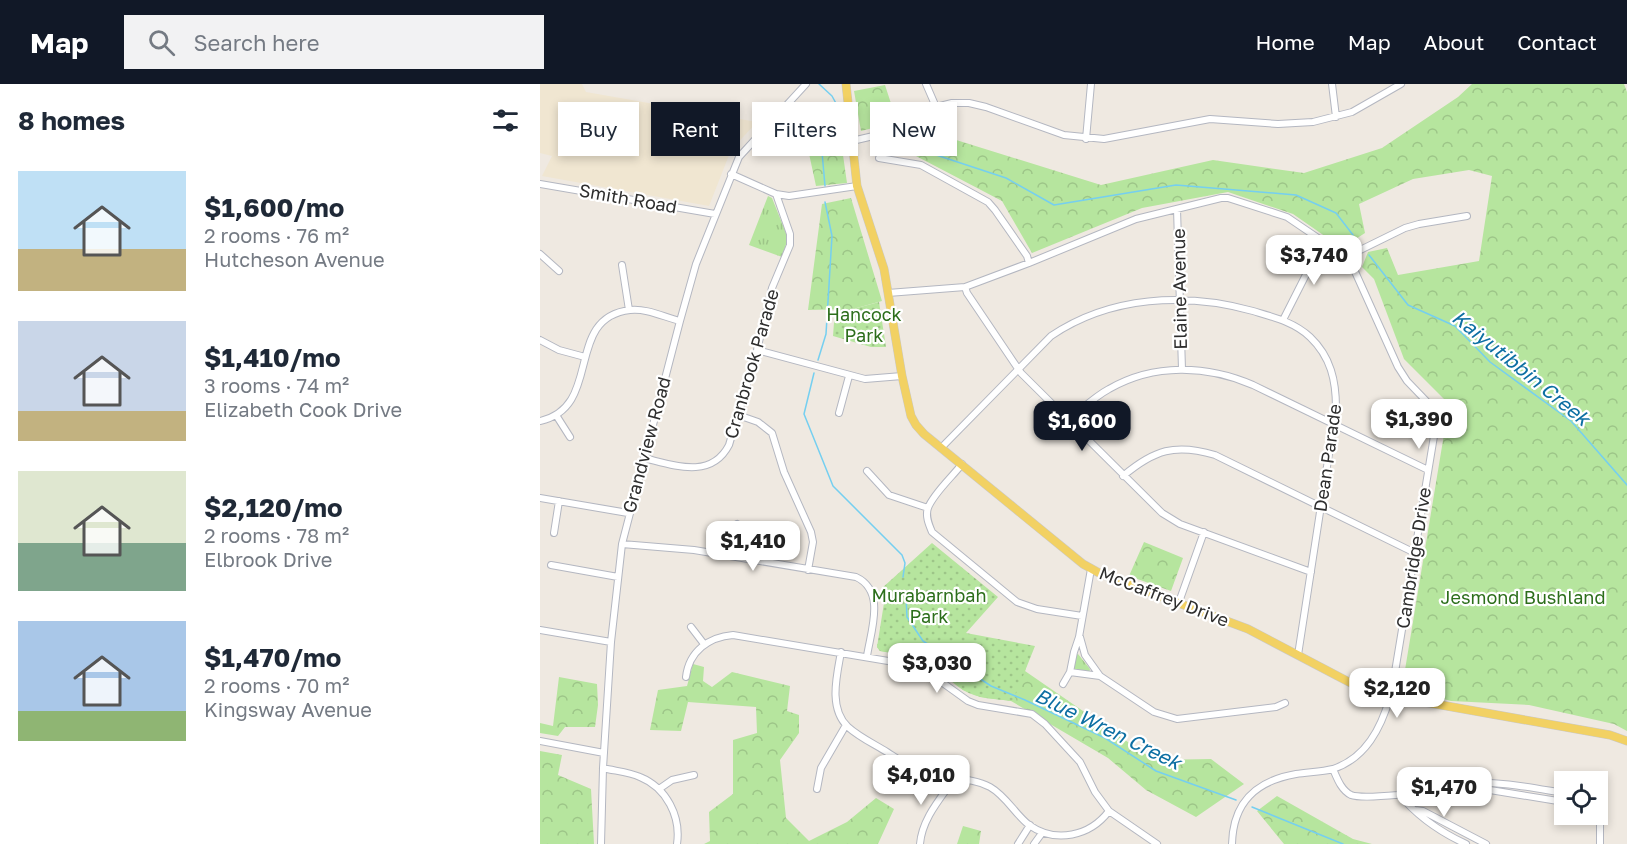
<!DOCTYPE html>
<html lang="en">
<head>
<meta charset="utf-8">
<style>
  :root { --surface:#fff; --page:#f2f2f3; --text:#1f2937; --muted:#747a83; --accent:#111827 }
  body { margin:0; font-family:"Golos Text",sans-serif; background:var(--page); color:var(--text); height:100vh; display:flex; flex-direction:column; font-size:22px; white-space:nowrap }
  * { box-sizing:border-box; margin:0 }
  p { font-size:20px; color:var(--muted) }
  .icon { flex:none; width:33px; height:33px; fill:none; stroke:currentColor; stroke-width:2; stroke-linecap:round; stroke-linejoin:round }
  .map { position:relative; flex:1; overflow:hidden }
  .details { display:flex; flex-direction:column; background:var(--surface); width:540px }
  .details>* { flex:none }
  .hud { position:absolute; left:18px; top:18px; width:570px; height:54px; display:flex; gap:12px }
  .tools { position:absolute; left:1014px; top:687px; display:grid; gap:12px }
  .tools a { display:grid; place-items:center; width:54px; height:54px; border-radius:0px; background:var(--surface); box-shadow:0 3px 9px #0003; font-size:30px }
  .price { position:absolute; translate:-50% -51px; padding:0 14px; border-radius:12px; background:#fff; color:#222; font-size:20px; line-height:39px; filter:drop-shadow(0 2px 3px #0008) }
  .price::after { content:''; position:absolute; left:50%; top:36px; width:18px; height:14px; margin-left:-9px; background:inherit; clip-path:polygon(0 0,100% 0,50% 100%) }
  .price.selected { background:var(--accent); color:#fff }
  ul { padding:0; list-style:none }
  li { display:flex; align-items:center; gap:18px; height:150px; padding:0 18px }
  li span { display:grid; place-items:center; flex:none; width:168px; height:120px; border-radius:0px; color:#555 }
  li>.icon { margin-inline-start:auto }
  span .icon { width:72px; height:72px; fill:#fffc; stroke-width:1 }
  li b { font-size:26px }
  h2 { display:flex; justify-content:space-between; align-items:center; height:72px; padding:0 18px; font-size:26px }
  .chip { padding:0 21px; border-radius:0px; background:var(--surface); box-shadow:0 3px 9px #0003; font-size:21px; line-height:54px }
  .chip.selected { background:var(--accent); color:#fff }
  header { display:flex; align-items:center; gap:36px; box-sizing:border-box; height:84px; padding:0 30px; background:var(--accent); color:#fff }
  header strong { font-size:28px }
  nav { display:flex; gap:33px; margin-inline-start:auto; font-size:21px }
  .search { width:420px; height:54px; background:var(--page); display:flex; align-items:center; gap:15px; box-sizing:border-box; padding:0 21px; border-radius:0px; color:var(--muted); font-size:22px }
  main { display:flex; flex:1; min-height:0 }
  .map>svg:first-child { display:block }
  .education { fill:#f0e6d1 }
  .grass { fill:url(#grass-tufts) }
  .forest { fill:url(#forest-crowns) }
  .park { fill:url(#park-dots) }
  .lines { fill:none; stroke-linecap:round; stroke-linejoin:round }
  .stream { stroke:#75cff0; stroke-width:1.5 }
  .minor-casing { stroke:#b4b7c1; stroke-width:8 }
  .major-casing { stroke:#c9c9c9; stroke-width:9 }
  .minor { stroke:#fff; stroke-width:6 }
  .major { stroke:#f2d163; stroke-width:8 }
  .labels { text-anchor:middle; stroke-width:4.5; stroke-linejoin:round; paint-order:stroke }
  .street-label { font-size:18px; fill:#2e2e2e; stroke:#fff }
  .park-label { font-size:18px; fill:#2c6e1b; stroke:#fff }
  .water-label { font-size:20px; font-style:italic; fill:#0d6fa3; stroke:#fff }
</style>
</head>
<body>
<header>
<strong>Map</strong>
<div class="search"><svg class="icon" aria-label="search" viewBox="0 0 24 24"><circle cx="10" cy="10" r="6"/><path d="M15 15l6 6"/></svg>Search here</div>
<nav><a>Home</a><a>Map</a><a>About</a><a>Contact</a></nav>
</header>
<main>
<section class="details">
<h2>8 homes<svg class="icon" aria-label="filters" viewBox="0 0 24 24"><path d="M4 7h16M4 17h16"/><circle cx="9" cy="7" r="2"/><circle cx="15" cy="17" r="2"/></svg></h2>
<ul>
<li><span style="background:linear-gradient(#bfe0f5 65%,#c2b280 0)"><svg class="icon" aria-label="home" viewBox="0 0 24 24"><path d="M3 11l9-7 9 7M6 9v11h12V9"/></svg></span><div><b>$1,600/mo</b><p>2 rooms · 76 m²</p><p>Hutcheson Avenue</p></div></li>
<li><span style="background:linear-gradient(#c9d6e8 75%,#c2b280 0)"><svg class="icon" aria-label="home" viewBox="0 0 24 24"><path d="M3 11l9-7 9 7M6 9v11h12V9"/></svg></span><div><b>$1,410/mo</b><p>3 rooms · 74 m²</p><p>Elizabeth Cook Drive</p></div></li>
<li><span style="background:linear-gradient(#dfe7d0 60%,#7fa58c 0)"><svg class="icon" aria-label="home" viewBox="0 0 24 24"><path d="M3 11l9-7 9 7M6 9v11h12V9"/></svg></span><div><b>$2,120/mo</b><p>2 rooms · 78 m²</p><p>Elbrook Drive</p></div></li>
<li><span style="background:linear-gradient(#a9c7e8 75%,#8fb573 0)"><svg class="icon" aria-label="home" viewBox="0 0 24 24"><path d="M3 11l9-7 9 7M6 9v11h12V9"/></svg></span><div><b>$1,470/mo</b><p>2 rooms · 70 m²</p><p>Kingsway Avenue</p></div></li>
</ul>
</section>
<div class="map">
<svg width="1087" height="760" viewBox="0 0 1087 760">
  <defs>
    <pattern id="grass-tufts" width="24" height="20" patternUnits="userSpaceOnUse" patternTransform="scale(1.5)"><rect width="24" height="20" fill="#b6e59e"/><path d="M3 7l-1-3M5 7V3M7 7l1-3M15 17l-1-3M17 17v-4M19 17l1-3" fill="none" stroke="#9dc588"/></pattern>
    <pattern id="forest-crowns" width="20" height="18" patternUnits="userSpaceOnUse" patternTransform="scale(1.5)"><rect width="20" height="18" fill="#b6e59e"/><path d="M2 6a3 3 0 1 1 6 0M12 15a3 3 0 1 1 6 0" fill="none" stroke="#9dc588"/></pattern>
    <pattern id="park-dots" width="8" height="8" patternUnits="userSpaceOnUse" patternTransform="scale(1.5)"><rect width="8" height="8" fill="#b6e59e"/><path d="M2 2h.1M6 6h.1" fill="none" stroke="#9dc588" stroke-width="1.8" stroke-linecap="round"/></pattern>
  </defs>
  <rect width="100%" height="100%" fill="#efe9e1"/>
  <path class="education" d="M0 0H42L46 8 217 38 191 66 169 122 2 92 12 72 0 69Z"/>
  <path class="grass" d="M228 112 232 114 248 154 242 173 209 161Z
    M538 570 550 585 549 589 534 585 536 571Z"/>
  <path class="forest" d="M932 0H1084L1087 8V647L1074 640 989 621 911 617 862 604 909 320 864 275 834 195 822 183 828 168 847 164 858 191 939 177 952 92 929 86 873 95 819 120 825 149 802 164 753 130 688 108 602 124 492 169 462 117 376 72V55L397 50 561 101 673 76 764 89 842 64 918 13Z
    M345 1 357 38 321 47 314 7Z
    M290 39 300 50 307 99 276 102 268 65Z
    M311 114 342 217 313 225 268 226 282 120Z
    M604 458 643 474 631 507 589 492Z
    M393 553 492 562 485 587 614 676 671 675 704 700 656 733 606 706 568 674 471 617 440 613 423 606 399 585 388 578 377 574 340 567 337 563V560Z
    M153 580 164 583 163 597 172 603 192 588 250 602 247 627 259 631V649L240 676 246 734 269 757 307 738 336 714 354 725 338 760H164L170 757 169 728 193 710V656L217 649 216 623 148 618 141 647 110 646 118 606 147 602Z
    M19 593 57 600 58 621 55 643H25L18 652 0 649V639L13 642Z
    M0 667 22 671 18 691 51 705 54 760H0Z
    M737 712 813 755 832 760H744L717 727Z
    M423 742 441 747 439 760H417Z"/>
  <path class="park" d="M339 218 346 263H331L293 252 295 225H313Z
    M392 459 458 513 426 549 495 562 473 617C456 615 438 615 423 606 409 597 400 585 385 577 371 571 355 569 340 567L337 563 344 519 341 505Z"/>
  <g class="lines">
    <path class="stream" d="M279 0 292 12 298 23 282 68 285 102
      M372 63 466 94 514 121 636 101 756 111 796 129 813 151
      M829 171 868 221 915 242 950 278 1031 337 1087 401
      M278 276 286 250 292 152 285 118
      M274 289 264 330 293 402 362 471 365 479 363 493
      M366 513 367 533 383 557 451 602 485 616 565 654 616 687 696 716
      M712 723 803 760"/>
    <g class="minor-casing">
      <path id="minor" d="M386 0 396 23
        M792 0 796 33
        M546 55 551 0
        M312 57 359 46 382 29 396 23 412 19H429L446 23 524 51 564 55 670 35 738 40 773 38 812 28 861 0
        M339 74 381 81 448 118 455 126 487 172 489 179
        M191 90 236 110 249 112 317 102
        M0 100 175 130
        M637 125 642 285
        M0 170 19 187
        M806 173 865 144 879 140 927 132
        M82 181 89 226
        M425 203 489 179 596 135 681 114H688L747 133 806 173 812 181 858 283 867 297 892 323 897 334 853 600
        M348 209 425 203 427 209 481 289 622 429 640 440 771 488
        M743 236 783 157
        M0 256 19 266 45 273
        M217 266 325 295 362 292
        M299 329 309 292
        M16 331 30 353
        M198 331 218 338 232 349 244 388 271 448 273 458 268 486
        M528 336C541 326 554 313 569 305 614 279 667 281 713 301L888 386
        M0 337C64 323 23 234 90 226 106 224 124 233 140 237
        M401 364 511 252C570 212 645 208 713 227 733 233 754 238 770 253 791 273 796 297 796 324L758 571
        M104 374C133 381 171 396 189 361L217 266 232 204 250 161V150L236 110
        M422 380C413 392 393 410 388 424 385 432 389 441 392 448L477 518 497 525 542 532
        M327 387 349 411 388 424
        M583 392C614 366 635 359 675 371L875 469
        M0 414 88 429
        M14 449 19 417
        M82 460 154 466 316 493C346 507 331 546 327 572
        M196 473 200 447 197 440
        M11 481 78 493
        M551 485 539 553 534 568 530 588 560 592 614 628 637 635 736 623 745 619
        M639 518 664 448
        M151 543 164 560
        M0 546 71 558
        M540 553 545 571 560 592
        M301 568C297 591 288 624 308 643 319 653 334 660 347 668 361 677 375 687 391 691 410 696 432 693 450 703 466 712 475 730 489 741 516 760 550 752 569 727
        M146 593C149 567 169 553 193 551L372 581 389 589 428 617 438 621 492 630 505 640 540 678 555 708 569 727 617 760
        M523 600 530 588
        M0 657 64 669
        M63 684C75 687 89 688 100 693 127 704 141 733 137 760
        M793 685C797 694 801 706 811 711 824 716 891 708 907 704 914 702 921 700 929 699 960 697 993 704 1024 709
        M907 704C919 711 937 704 950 706L1024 718
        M119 705 132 696 154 691
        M277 705 281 684 306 641
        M859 710C877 732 900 748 926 760
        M875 726 883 727 946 760
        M1057 730 1060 740V760
        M61 760 63 684 71 558 82 460 140 237 156 180 199 73 266 0
        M380 760C382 735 400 715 414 695
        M478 760 490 741
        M494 760 502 749
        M692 760C693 718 716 697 756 690 768 688 781 688 793 685 826 674 841 644 850 613"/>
    </g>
    <g class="major-casing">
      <path id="major" d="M306 0 317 102 344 185 362 292 371 332 376 341 384 350 543 480 561 490 708 545 828 608 1070 651 1087 657"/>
    </g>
    <use href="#minor" class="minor"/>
    <use href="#major" class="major"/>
  </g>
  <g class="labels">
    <g class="street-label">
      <text transform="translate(88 115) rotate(10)" y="6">Smith Road</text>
      <text transform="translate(640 205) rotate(-91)" y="6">Elaine Avenue</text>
      <text transform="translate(212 280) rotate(-74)" y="6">Cranbrook Parade</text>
      <text transform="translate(107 361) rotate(-75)" y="6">Grandview Road</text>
      <text transform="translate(788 374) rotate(-82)" y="6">Dean Parade</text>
      <text transform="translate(874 474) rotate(-81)" y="6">Cambridge Drive</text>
      <text transform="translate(624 513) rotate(21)" y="6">McCaffrey Drive</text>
    </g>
    <g class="park-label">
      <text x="324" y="237">Hancock<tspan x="324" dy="21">Park</tspan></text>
      <text x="389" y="518">Murabarnbah<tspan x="389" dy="21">Park</tspan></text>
      <text x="983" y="520">Jesmond Bushland</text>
    </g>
    <g class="water-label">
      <text transform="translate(981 284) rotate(39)" y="7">Kaiyutibbin Creek</text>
      <text transform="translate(568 645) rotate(26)" y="7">Blue Wren Creek</text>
    </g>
  </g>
</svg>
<div class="tools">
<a><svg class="icon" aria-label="locate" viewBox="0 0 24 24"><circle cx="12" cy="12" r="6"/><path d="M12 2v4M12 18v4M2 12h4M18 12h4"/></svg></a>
</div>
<b class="price" style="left:774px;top:202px">$3,740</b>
<b class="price" style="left:879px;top:366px">$1,390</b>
<b class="price selected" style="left:542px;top:368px">$1,600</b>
<b class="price" style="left:213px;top:488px">$1,410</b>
<b class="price" style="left:397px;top:610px">$3,030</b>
<b class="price" style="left:857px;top:635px">$2,120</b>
<b class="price" style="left:381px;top:722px">$4,010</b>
<b class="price" style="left:904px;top:734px">$1,470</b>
<div class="hud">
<a class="chip">Buy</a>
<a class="chip selected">Rent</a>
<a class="chip">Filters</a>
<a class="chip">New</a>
</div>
</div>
</main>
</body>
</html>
